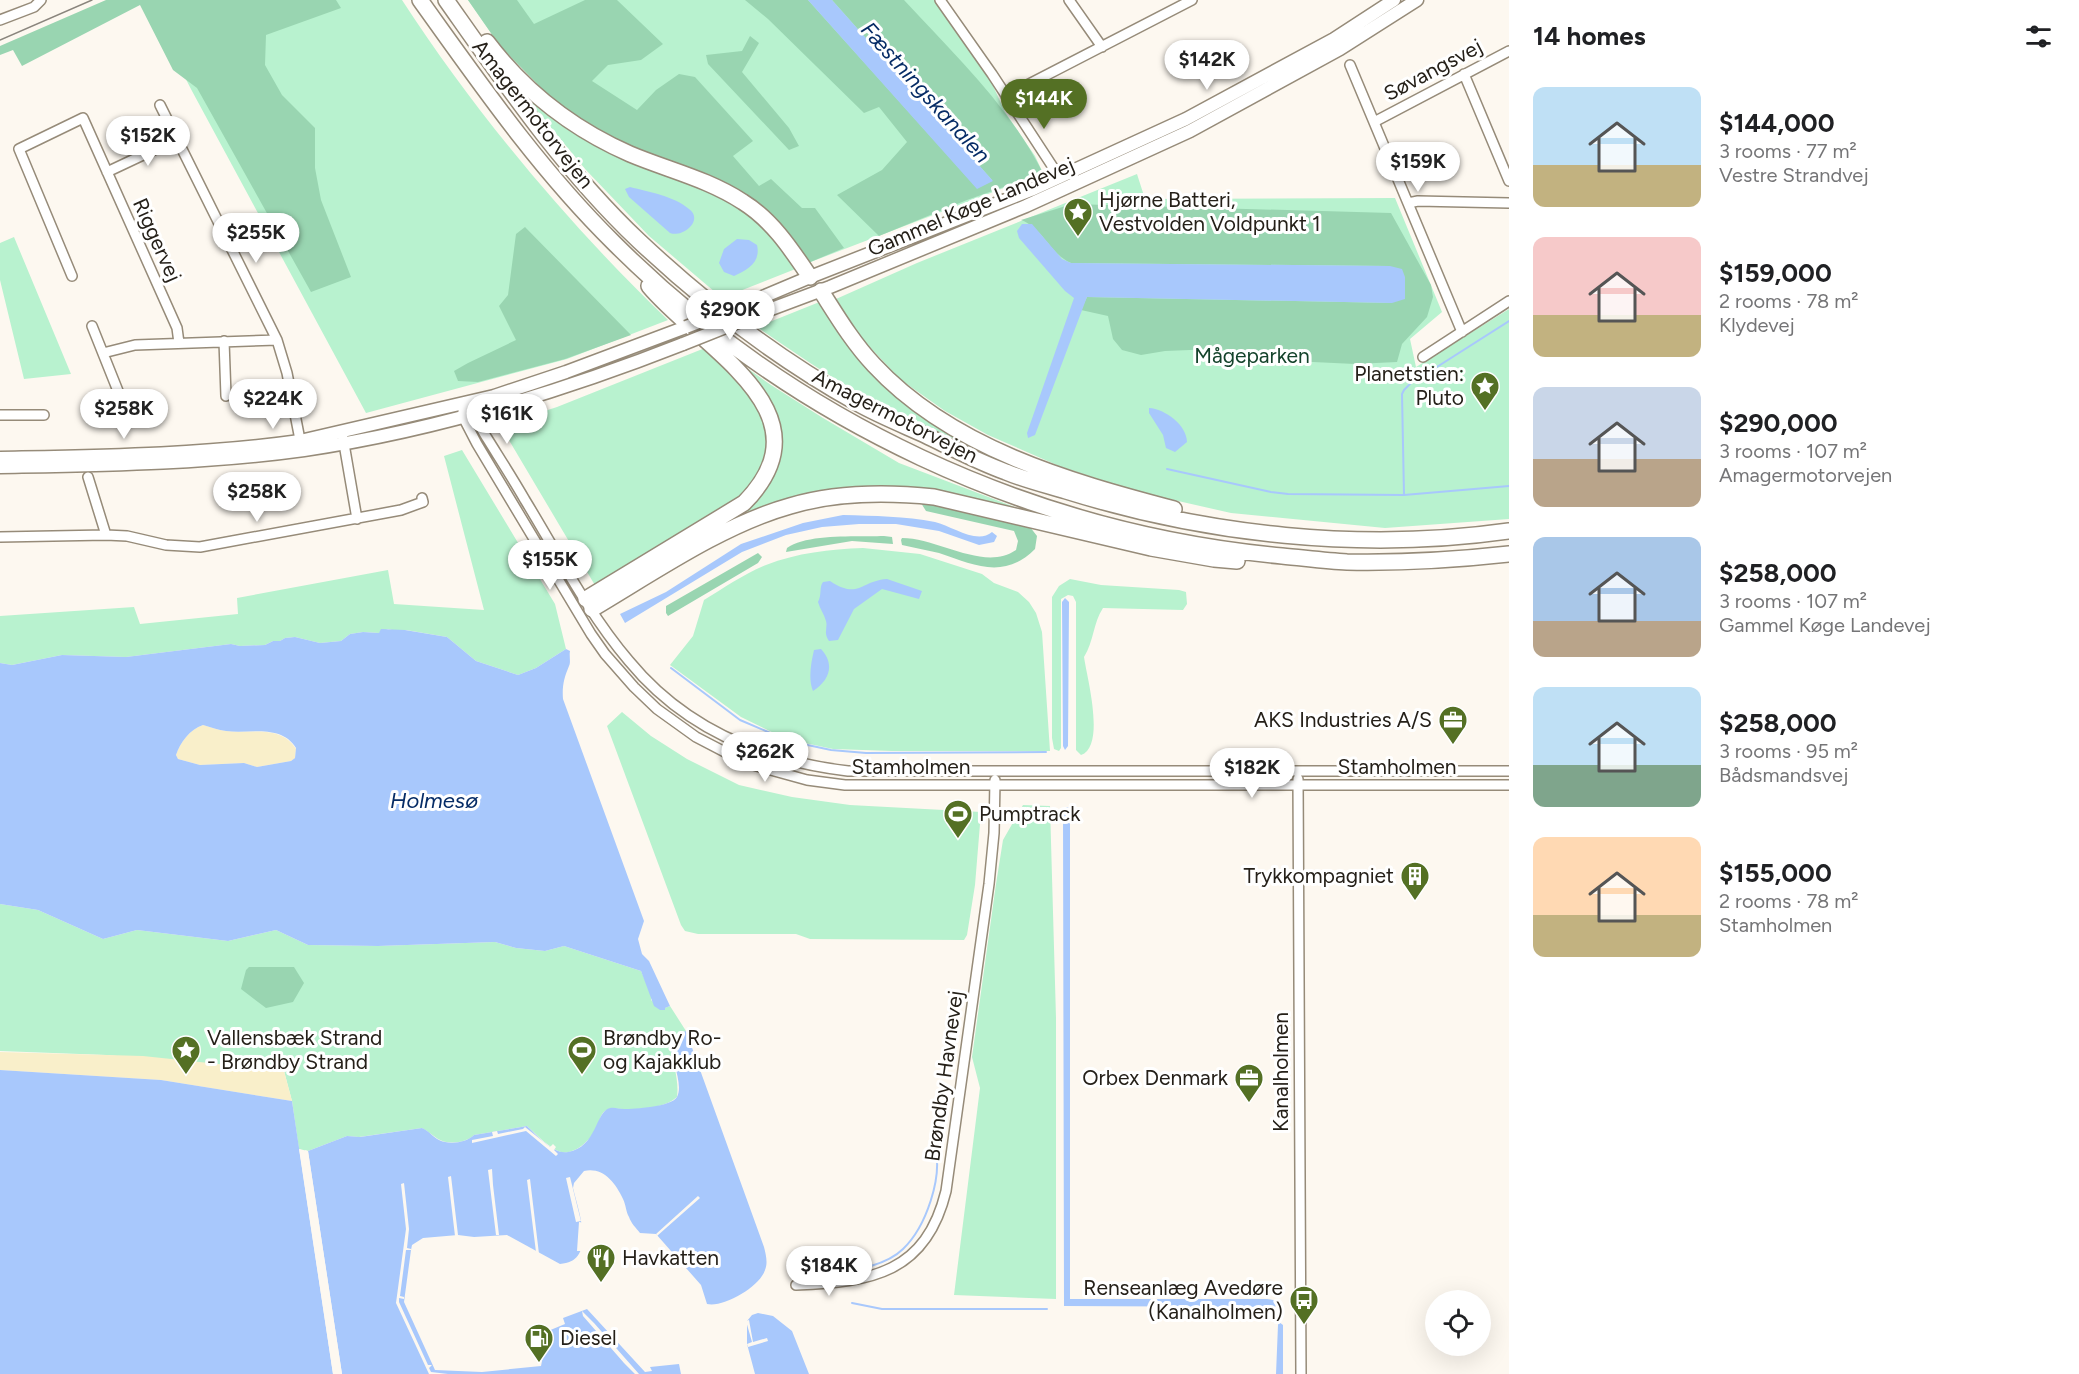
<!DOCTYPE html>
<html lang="en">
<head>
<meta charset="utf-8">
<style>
  :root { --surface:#fff; --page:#f6f6f6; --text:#202124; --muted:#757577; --accent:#547024 }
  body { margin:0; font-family:Figtree,sans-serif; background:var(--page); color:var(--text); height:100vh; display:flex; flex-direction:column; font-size:22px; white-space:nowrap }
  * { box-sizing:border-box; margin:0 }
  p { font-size:20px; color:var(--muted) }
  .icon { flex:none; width:33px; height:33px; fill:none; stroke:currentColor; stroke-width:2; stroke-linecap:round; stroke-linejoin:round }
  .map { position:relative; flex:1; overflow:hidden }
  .sheet { display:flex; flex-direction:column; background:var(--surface); width:570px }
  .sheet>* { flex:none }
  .fabs { position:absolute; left:1425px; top:1290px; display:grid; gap:12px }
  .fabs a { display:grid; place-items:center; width:66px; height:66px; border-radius:50%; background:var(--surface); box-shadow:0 6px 24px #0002; font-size:30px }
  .price { position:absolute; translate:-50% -51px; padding:0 14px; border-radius:21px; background:#fff; color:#222; font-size:20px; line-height:39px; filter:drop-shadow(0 2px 3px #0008) }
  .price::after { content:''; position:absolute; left:50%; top:36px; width:18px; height:14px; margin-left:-9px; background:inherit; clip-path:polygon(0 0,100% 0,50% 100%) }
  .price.on { background:var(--accent); color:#fff }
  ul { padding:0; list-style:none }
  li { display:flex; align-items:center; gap:18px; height:150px; padding:0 24px }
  li span { display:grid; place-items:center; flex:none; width:168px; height:120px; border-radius:12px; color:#555 }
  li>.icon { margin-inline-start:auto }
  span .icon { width:72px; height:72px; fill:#fffc; stroke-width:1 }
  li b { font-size:26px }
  h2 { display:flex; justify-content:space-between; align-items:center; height:72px; padding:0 24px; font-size:26px }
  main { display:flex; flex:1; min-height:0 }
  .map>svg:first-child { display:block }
  .green { fill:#b8f2cf }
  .forest { fill:#99d5b1 }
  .sand { fill:#f9efca }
  .water { fill:#a8c8fc; fill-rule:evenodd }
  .pier { fill:#fdf8f0 }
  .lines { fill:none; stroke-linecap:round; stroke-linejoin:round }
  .stream { stroke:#a8c8fc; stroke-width:2 }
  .minor-casing { stroke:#968b79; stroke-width:12 }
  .major-casing { stroke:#968b79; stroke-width:15 }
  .highway-casing { stroke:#968b79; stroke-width:18 }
  .minor { stroke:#fff; stroke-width:9 }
  .major { stroke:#fff; stroke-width:12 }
  .highway { stroke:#fff; stroke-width:15 }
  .tram { stroke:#8a857d; stroke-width:1.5 }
  .major-bridge-casing { stroke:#968b79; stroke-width:15; stroke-linecap:butt }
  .major-bridge { stroke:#fff; stroke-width:12 }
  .labels { text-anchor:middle; stroke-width:6; stroke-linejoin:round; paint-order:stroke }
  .street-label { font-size:21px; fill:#252019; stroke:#fff }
  .poi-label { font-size:21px; fill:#252019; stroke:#fff; text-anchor:start }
  .park-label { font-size:21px; fill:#14432b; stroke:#fff }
  .water-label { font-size:22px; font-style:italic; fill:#062c66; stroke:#fff }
</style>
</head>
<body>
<main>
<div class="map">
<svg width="1509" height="1374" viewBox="0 0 1509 1374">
  <rect width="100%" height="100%" fill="#fdf8f0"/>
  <path class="green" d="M145 0H402C476 114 570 226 668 320L567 359 366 413 192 91Z
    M468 0H935L989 77 1005 112 1035 156 1043 173 808 263 737 190 714 178 588 124 500 46Z
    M522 86 531 95 724 197 773 234 798 268 722 298 649 236 586 170 519 89Z
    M1137 174 1145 199 1395 198 1442 312 1410 339 1416 367 1509 309V519L1385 528 1231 513 1134 491 1059 466 988 435 945 411 901 380 863 340 836 299 917 263Z
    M14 237 71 374 24 379 0 280V243Z
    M822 301 877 373 1048 477C984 453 922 427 862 394 825 374 791 350 757 327Z
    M705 348 750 391 760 408 769 445 766 464 739 502 596 587 503 430 505 424 557 407Z
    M744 366 771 385 823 418 899 463 1020 509 1019 512 824 492 602 599 743 510 761 492 773 472 777 450 741 368Z
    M462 450 555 604 566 649 536 668 518 675 476 661 447 637 406 630 396 631 388 629 379 633 363 632 350 634 341 641 320 643 295 637 285 638 280 641H273L265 645 240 646 231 644 126 657 62 655 12 665 0 663V616L134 607 140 624 238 614 237 598 388 570 394 604 484 610 444 456Z
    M863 548 920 554 982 574 994 583 1018 592 1029 602 1036 613 1042 632 1050 751H892L833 749 786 739 741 717 670 665 693 636 704 600C724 588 744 574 766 565 797 553 830 549 863 548Z
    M1070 579 1101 585 1179 590 1186 592 1187 604 1183 610 1103 608C1093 623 1094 641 1084 657 1087 678 1106 746 1081 755L1076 750V602L1073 596 1068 595 1061 599V748L1059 751 1054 749 1052 738V597L1059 586Z
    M622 712 651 736 687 759 739 785 792 797 850 805 981 812 975 885 967 935 964 940 810 939 796 934H698L685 931 681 925 607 726Z
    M1023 805 1050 806 1056 1018V1299L954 1295 980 1088 972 1057 996 884 1003 840Z
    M0 904 38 910 103 939 137 930 228 941 276 930 308 945 378 946 495 942 516 948 545 951 564 946 641 971 652 996 651 1000 662 1009 670 1006 686 1031 674 1036C668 1056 680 1075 677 1097 665 1108 639 1110 623 1109 618 1109 613 1108 609 1109 600 1112 600 1120 597 1128 590 1141 571 1159 556 1150 545 1144 536 1134 527 1126L474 1135C466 1143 448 1145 438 1139 432 1135 428 1131 422 1128L359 1137 347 1136 308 1151 299 1149 292 1101 284 1071 106 1055 0 1051Z"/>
  <path class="forest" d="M106 0H336L341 8 266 35 265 65 282 95 315 128V168L321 200 351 277 311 292 197 88 173 70 140 5 22 66 13 50 0 55V46Z
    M468 0H517L534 24 585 0H617L663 44 641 60 608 65 592 81 637 110 656 90 679 74 695 77 753 141 733 156 759 186 771 179 802 208H815L844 248 808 263 737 190 714 178 614 139 555 102 500 46Z
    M745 0H808L977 188 992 180 832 0H904C954 54 1010 107 1043 173L967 200 879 236 837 195 882 170 907 142 879 107 864 113 768 19Z
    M750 36 759 43 742 72 789 128 799 146 789 150 708 64 706 55 742 51Z
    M1072 204 1391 213 1431 285 1433 297 1427 317 1402 344 1397 362 1355 364 1271 360 1247 352 1215 349 1165 351 1141 355 1122 350 1113 339 1108 316 1081 310 1087 297 1392 303 1390 266 1071 263C1050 254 1043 228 1021 220Z
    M525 227 631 335 565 359 478 382 458 381 454 371 468 363 516 340 499 306 508 295 516 234Z
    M921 503 954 507 1030 527 1037 536 1035 549C1004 580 974 565 939 553 927 550 914 548 902 545L901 540 902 538C939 538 984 572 1016 550L1018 541 1014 531 926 511Z
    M884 536 892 537 893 544 852 541 786 552 787 548C808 533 858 537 884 536Z
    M758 553 762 557 758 563 668 616 666 613V606Z
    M249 967H294L304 983 293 1002 266 1008 241 989 246 970Z"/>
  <path class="sand" d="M203 725C211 727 218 730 226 731 250 734 281 724 296 749L295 758 291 761 257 767 244 763 200 765 178 759 176 755C180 743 190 729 203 725Z
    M0 1052 143 1056 284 1071 292 1101 161 1080 0 1070Z"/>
  <path class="water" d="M808 0H832L993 181 977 189Z
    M630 187C649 192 674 196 689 209 704 220 683 238 670 233L629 197 625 189Z
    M1022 224H1032L1062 259 1071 263 1390 266 1402 269 1405 277V299L1392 303 1087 297 1035 435 1028 438 1027 433 1074 298 1065 291 1019 238 1017 231Z
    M737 239 749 240 757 245C761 262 748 270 734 276L724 272 719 263 724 249Z
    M1149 408C1165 409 1187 425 1187 442L1175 452 1166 448 1163 435 1149 413Z
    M843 515C874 516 905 516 935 522 952 526 977 545 992 532L997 536 994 542 979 545 939 531 896 524H859L822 527 786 535 742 552 625 623 620 614 666 592 741 544 803 523Z
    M887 579 922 591 919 599 882 589 854 609 838 640 829 641C823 633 828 628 826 621 824 614 820 609 818 602 822 595 819 587 823 582L830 581C859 600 860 581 887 579Z
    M1065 598 1069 602 1068 746 1065 750 1063 746 1062 602Z
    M381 629 405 630 447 637 476 661 518 675 536 668 566 649 570 651C569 656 571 662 569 666 564 678 562 686 563 699L644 921 638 939 642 954 649 961 670 1006 665 1008V1010H660L654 1006 641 971 564 946 545 951 516 948 495 942 378 946 308 945 276 930 228 941 137 930 103 939 38 910 0 904V663L12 665 62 655 126 657 231 644 240 646 265 645 273 641H280L285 638 295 637 320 643 341 641 350 634 363 632 379 633ZM203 725C211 727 218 730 226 731 250 734 281 724 296 748L295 758 291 761 257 767 244 763 200 765 178 759 176 755C180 743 190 729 203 725Z
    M821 649C835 664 830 680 813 691 808 679 811 663 814 650Z
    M1066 807H1068L1070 812V1299H1267L1279 1301 1275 1307 1064 1306 1063 811 1066 810Z
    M686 1031 764 1247C766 1255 768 1263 765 1270 760 1287 723 1308 707 1304L701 1285 656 1234 640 1233C636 1228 631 1223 629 1217 626 1212 626 1205 623 1199 615 1182 603 1167 584 1171L574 1183 573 1188C578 1210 598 1262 560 1264L507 1235 474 1237 458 1235 423 1238 412 1245 411 1250 404 1302 435 1370 482 1372 541 1366 548 1331 565 1324 563 1318 587 1309 645 1372 652 1371 650 1367 679 1364 681 1374H342L308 1151 347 1136 360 1137 422 1128C429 1131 433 1137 439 1140 449 1145 466 1143 474 1135L527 1126C537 1135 553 1155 568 1152 597 1147 595 1112 610 1108 614 1107 620 1109 624 1109 634 1109 671 1107 677 1097 684 1083 670 1058 670 1043L674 1036Z
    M0 1070 161 1080 292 1101 333 1374H0Z
    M758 1313 773 1316 792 1331 809 1374H755L747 1344V1321L752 1315Z
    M1279 1322 1283 1325V1374H1276L1278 1325Z"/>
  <path class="pier" d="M525 1127 550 1147 553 1144 556 1147 554 1150 558 1154 556 1156 526 1131 472 1143V1140L493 1136 492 1132 497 1131 498 1134 523 1129Z
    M299 1149 302 1150 336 1374H333Z
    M305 1150 308 1151 342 1374H339Z
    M492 1169 493 1185 499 1235H496L488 1170Z
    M451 1176 458 1235 457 1236H455L448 1177Z
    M570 1177 581 1221 576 1222 566 1178Z
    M530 1179 539 1254 536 1252 527 1180Z
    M404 1183 409 1229 407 1248 411 1249V1250H406L400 1296 404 1297V1299L399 1298V1302L428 1365H432L429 1368 431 1372 448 1374H429L396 1303 406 1229 401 1184Z
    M698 1196 700 1198 657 1236 656 1234Z
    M579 1222 585 1223 586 1235 584 1251H577Z
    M582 1311 594 1323 639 1374H635L624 1363 583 1316Z
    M749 1320 753 1342 767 1338 768 1341 748 1347 747 1344 752 1342 746 1321Z"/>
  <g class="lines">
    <path class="stream" d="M1418 379 1509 321
      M1167 469 1271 492 1288 494 1404 495 1509 486
      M1404 495 1402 394 1404 390 1410 384
      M671 668 740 720 789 741 831 750 866 753 1046 752
      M842 1259C850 1269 859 1270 871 1266 881 1263 895 1257 903 1249 926 1227 943 1177 935 1147
      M852 1303 882 1309H1047"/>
    <g class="minor-casing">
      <path id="minor" d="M940 0 992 74 1060 178
        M1069 0 1102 47
        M0 20 34 7 41 0
        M1350 65 1462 332
        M1464 74 1509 181
        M1006 96 1192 0
        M160 105 277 340 287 373 301 445
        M1374 122 1509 51
        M107 172 177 139
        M1408 203 1418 201 1509 203
        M72 276 19 149 83 118 177 328 179 343
        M92 326 124 406 115 410
        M224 341 226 396
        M103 353 135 345 277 340
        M1423 357 1509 301
        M463 411V417L477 444 591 634 605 654 634 687 657 709 696 737 746 763 807 780 845 785H1509
        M470 411C477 418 481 429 487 438 500 459 513 479 525 500 558 554 588 613 629 661 685 729 763 761 848 771H1509
        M0 415H44
        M343 438 357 519
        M106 535 127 536 166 545 200 547 401 510 423 502 422 498
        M0 537 106 535 88 477
        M1298 779 1301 1374
        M796 1285C872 1282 926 1273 946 1191L989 884 994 833 995 780"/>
    </g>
    <g class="major-casing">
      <path id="major" d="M753 301 810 277 1031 190 1186 119 1334 39 1394 0
        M766 311 830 287 1026 206 1190 131 1340 49 1417 0
        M0 458C100 456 201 455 300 441L494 396 566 372 686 327
        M0 467C101 465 203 464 304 450 434 431 561 392 683 344"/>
    </g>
    <g class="highway-casing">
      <path id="highway" d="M420 0C481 85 539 169 614 243 792 421 1032 533 1282 556 1304 558 1326 561 1347 562 1401 563 1455 560 1509 554
        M446 0C506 85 563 169 639 241 705 303 778 359 857 403 878 415 903 425 925 435 952 448 978 462 1006 472 1025 480 1046 485 1066 491 1207 535 1362 552 1509 531
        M487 42C525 92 573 129 630 154 668 170 708 179 743 202 772 220 791 249 810 277
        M821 291C837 316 853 343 874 365 951 448 1068 481 1174 509
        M586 599 744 503C834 412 700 348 649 286
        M592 609C653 573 722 525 790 506 837 492 886 492 934 497L1151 548 1214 559 1237 561"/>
    </g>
    <use href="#minor" class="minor"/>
    <use href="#major" class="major"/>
    <use href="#highway" class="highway"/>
    <path class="tram" d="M0 40 92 0"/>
    <g class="major-bridge-casing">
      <path id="major-bridge" d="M686 327 753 301
        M683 344 766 311"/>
    </g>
    <use href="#major-bridge" class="major-bridge"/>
  </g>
  <defs>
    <g id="sight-pin" transform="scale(1.5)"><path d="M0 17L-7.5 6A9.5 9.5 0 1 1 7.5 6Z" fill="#547024" stroke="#fff"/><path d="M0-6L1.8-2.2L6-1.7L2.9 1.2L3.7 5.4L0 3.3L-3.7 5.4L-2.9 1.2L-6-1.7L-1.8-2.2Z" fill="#fff"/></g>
    <g id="office-pin" transform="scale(1.5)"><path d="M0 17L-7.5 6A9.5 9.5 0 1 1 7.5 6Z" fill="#547024" stroke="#fff"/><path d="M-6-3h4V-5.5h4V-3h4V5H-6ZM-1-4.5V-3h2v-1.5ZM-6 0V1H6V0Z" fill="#fff"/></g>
    <g id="stadium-pin" transform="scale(1.5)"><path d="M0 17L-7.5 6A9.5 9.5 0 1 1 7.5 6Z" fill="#547024" stroke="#fff"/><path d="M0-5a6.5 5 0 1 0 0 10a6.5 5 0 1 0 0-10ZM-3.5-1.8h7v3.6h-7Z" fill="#fff"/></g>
    <g id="building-pin" transform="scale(1.5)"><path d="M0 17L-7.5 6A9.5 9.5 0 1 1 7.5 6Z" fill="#547024" stroke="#fff"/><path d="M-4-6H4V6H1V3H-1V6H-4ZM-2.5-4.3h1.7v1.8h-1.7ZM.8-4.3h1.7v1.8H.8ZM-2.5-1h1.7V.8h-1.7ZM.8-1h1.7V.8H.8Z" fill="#fff"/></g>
    <g id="restaurant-pin" transform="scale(1.5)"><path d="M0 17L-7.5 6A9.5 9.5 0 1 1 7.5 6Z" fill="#547024" stroke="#fff"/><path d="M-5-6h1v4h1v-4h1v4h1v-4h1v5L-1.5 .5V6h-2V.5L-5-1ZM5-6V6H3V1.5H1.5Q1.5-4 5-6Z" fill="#fff"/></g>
    <g id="bus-pin" transform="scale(1.5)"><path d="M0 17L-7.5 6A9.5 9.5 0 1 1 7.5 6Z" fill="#547024" stroke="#fff"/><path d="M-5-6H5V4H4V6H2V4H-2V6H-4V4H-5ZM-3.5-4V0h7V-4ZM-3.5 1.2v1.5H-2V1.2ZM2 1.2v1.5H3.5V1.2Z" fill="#fff"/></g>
    <g id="fuel-pin" transform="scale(1.5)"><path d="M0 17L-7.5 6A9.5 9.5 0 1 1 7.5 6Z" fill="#547024" stroke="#fff"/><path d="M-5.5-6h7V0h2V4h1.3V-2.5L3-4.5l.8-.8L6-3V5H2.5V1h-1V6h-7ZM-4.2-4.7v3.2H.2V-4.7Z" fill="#fff"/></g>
  </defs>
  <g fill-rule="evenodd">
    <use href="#sight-pin" x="1078" y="212"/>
    <use href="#sight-pin" x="1485" y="386"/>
    <use href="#office-pin" x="1453" y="720"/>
    <use href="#stadium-pin" x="958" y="814"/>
    <use href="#building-pin" x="1415" y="876"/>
    <use href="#sight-pin" x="186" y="1050"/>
    <use href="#stadium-pin" x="582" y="1050"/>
    <use href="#office-pin" x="1249" y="1078"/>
    <use href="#restaurant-pin" x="601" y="1258"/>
    <use href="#bus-pin" x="1304" y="1300"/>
    <use href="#fuel-pin" x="539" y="1338"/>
  </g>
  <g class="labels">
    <g class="street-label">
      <text transform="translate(1433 70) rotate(-28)" y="7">Søvangsvej</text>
      <text transform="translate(533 114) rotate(52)" y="7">Amagermotorvejen</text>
      <text transform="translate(971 207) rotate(-23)" y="7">Gammel Køge Landevej</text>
      <text transform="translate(157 240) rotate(66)" y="7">Riggervej</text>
      <text transform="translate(895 416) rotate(27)" y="7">Amagermotorvejen</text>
      <text x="911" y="774">Stamholmen</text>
      <text x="1397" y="774">Stamholmen</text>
      <text transform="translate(1281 1072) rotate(-90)" y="7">Kanalholmen</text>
      <text transform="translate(944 1076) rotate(-82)" y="7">Brøndby Havnevej</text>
    </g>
    <g class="poi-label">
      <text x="1099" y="207">Hjørne Batteri,<tspan x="1099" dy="24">Vestvolden Voldpunkt 1</tspan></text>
      <text x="1464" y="381" text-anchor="end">Planetstien:<tspan x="1464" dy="24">Pluto</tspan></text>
      <text x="1432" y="727" text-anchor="end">AKS Industries A/S</text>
      <text x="979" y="821">Pumptrack</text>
      <text x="1394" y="883" text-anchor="end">Trykkompagniet</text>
      <text x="207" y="1045">Vallensbæk Strand<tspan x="207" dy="24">- Brøndby Strand</tspan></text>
      <text x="603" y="1045">Brøndby Ro-<tspan x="603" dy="24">og Kajakklub</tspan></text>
      <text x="1228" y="1085" text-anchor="end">Orbex Denmark</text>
      <text x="622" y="1265">Havkatten</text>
      <text x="1283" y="1295" text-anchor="end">Renseanlæg Avedøre<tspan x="1283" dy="24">(Kanalholmen)</tspan></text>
      <text x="560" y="1345">Diesel</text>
    </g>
    <g class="park-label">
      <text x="1252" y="363">Mågeparken</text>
    </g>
    <g class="water-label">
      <text transform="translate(926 92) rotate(48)" y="8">Fæstningskanalen</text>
      <text x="434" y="808">Holmesø</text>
    </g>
  </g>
</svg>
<div class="fabs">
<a><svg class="icon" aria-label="locate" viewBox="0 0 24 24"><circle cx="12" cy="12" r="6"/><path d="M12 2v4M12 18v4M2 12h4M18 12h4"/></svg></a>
</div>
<b class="price" style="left:1207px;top:91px">$142K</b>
<b class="price on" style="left:1044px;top:130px">$144K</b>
<b class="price" style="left:148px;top:167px">$152K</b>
<b class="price" style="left:1418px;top:193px">$159K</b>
<b class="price" style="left:256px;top:264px">$255K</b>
<b class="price" style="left:730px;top:341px">$290K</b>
<b class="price" style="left:273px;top:430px">$224K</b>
<b class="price" style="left:124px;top:440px">$258K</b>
<b class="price" style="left:507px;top:445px">$161K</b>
<b class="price" style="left:257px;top:523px">$258K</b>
<b class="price" style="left:550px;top:591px">$155K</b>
<b class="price" style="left:765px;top:783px">$262K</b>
<b class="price" style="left:1252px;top:799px">$182K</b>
<b class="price" style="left:829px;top:1297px">$184K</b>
</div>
<section class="sheet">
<h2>14 homes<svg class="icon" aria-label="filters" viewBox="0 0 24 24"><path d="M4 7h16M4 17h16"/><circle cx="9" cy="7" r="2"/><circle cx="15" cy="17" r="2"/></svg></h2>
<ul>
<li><span style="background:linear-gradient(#bfe0f5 65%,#c2b280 0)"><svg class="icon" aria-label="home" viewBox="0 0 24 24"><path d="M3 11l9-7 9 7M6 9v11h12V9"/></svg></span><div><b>$144,000</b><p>3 rooms · 77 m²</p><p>Vestre Strandvej</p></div></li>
<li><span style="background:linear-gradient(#f6c9c9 65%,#c2b280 0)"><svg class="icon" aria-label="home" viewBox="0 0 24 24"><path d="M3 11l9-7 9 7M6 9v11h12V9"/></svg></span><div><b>$159,000</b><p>2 rooms · 78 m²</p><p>Klydevej</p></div></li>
<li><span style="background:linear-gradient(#c9d6e8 60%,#b9a48a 0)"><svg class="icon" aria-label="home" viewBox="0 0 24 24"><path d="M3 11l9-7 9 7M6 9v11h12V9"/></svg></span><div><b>$290,000</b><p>3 rooms · 107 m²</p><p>Amagermotorvejen</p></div></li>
<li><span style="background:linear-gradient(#a9c7e8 70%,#b9a48a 0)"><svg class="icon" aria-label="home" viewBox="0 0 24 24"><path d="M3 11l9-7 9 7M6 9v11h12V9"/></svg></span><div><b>$258,000</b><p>3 rooms · 107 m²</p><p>Gammel Køge Landevej</p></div></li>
<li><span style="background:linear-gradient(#bfe0f5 65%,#7fa58c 0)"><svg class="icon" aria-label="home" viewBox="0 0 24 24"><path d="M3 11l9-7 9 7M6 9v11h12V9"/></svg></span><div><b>$258,000</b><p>3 rooms · 95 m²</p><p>Bådsmandsvej</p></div></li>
<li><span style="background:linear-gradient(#ffd9b3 65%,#c2b280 0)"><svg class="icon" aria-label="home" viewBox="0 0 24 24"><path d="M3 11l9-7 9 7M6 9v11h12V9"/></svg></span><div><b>$155,000</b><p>2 rooms · 78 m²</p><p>Stamholmen</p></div></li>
</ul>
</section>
</main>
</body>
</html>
